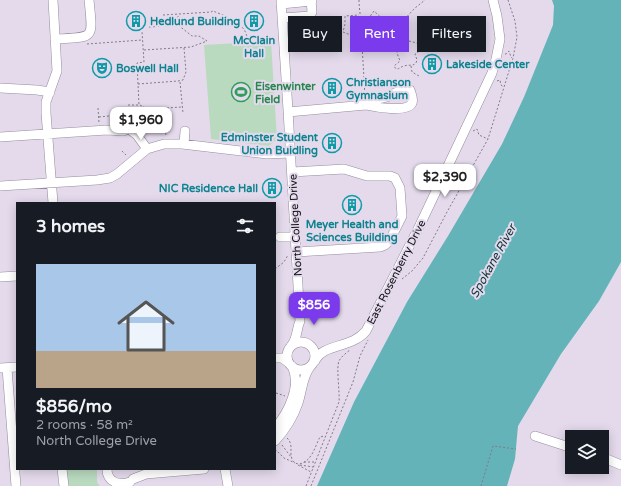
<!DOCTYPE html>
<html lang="en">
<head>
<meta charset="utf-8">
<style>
  :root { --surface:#171b24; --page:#242831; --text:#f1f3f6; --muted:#9ea1a6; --accent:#7c3aed }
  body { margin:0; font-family:"Varela Round",sans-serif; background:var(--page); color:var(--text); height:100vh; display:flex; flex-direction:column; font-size:15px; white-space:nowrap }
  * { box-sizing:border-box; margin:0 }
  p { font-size:13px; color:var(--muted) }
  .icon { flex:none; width:22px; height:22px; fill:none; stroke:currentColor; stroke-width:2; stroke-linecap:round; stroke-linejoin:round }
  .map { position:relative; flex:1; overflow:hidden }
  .side { position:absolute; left:16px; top:202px; width:260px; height:268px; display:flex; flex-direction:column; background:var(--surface); border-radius:0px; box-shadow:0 2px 10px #0003 }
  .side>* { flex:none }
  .guide { position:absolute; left:288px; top:16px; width:273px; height:36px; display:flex; gap:8px }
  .controls { position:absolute; left:565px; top:430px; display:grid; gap:8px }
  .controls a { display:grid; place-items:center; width:44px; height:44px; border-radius:0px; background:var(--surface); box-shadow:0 2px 10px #0003; font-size:20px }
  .price { position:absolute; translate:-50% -34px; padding:0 9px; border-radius:8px; background:#fff; color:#222; font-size:13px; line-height:26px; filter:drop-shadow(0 1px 2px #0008) }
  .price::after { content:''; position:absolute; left:50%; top:24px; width:12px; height:9px; margin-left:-6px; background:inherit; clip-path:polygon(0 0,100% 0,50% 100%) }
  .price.current { background:var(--accent); color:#fff }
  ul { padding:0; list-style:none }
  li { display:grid; align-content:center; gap:8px; height:212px; padding:0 20px }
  li span { display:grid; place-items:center; height:124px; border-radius:0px; color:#555 }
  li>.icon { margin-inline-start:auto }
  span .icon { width:72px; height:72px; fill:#fffc; stroke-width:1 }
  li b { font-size:17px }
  h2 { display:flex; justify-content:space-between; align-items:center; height:48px; padding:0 20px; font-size:17px }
  .pill { padding:0 14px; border-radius:0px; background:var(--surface); box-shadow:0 2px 10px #0003; font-size:14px; line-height:36px }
  .pill.current { background:var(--accent); color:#fff }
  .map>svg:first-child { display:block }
  .green { fill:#badac0 }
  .water { fill:#64b3b9 }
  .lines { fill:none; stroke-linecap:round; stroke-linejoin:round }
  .minor-casing { stroke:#948c9c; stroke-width:10 }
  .path { stroke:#817b87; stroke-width:1; stroke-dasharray:2 2; stroke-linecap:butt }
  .minor { stroke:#fff; stroke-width:9 }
  .labels { text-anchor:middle; stroke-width:4; stroke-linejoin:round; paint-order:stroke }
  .culture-label { font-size:11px; font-weight:bold; fill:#0d838f; stroke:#e4daec; text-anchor:start }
  .leisure-label { font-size:11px; font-weight:bold; fill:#27864d; stroke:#e4daec; text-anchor:start }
  .street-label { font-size:11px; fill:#120f15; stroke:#e4daec }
  .water-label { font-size:12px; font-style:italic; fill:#0d3438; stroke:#e4daec }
</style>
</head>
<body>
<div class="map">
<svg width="621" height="486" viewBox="0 0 621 486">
  <rect width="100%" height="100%" fill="#e4daec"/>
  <path class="green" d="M271 41 277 139 269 146 211 139 204 45Z
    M66 469H97V482L100 486H68Z"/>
  <path class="water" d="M552 0H621V262L599 301 561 354 518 426 515 459 507 486H317L354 402 407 302 448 236 502 144 524 97 553 25 554 6Z"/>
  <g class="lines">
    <g class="minor-casing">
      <path id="minor" d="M53 0 57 71 46 102V113L53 203
        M281 0 288 110 300 321C296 330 298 338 291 346
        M281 4 312 1
        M282 18 310 16 312 12 311 0
        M55 39C95 37 93 40 89 0
        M0 88 37 90 50 92
        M288 112 366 105 379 99 387 97 405 88 410 90C411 94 414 99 412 103 408 113 374 107 366 105
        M0 137 107 130 123 131 129 129 137 135 147 149
        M184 144 185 131
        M292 172 344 169 367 176H390L395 178 400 188 402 216 390 240 385 245 380 247 296 252
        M0 186 97 180 110 178 117 174 147 149 164 144H182L267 154 290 153
        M280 237H295
        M0 277 17 276
        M287 356a14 14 0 1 1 28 0a14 14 0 1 1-28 0Z
        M275 358H282L289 363
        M315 361C323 343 351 349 366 331L420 225 492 73 496 59 500 39 497 16 493 0
        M0 368 17 367
        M7 368 16 486
        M275 428C288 413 302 386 292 366
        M535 436 572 448
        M275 441C285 430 293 418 298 403 302 392 302 377 310 367
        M602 457 621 465
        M62 469 64 486
        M107 469C107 482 119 486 130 482
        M225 469 228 486
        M133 479 146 474 204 469"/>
    </g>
    <path class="path" d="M359 0C359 11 362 22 361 32
      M163 15 211 12 213 11C225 16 246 23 247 38
      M362 24 366 22 374 11 389 25H395L401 23 415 8 425 0
      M149 27 178 25V15
      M356.5 39a5.5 5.5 0 1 1 11 0a5.5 5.5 0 1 1-11 0Z
      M367 36 389 25
      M356 37 343 32 345 24V16L359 15
      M409 41 417 43 422 49 421 50 415 54 417 60 416 63C412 67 409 64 404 66 400 67 400 69 396 69L394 66 400 61 397 53 398 49Z
      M87 44 142 40
      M362 44 365 97
      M144 50 191 47 207 41 199 36H192L178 25
      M505 54H506L509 51 511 57 512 58
      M411 66 412 72 419 76
      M497 81 500 80 501 85 504 87
      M180 82 183 113
      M138 84 178 81 183 80 186 72 184 48
      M140 105 147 109 182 107
      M98 108 99 123
      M164 109 166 136
      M99 117 128 114
      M129 121 128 105H139L137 63 144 62 142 31
      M473 131 477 129 479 135 488 139
      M122 151 126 155
      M455 171 466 177
      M275 269 284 262 288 255
      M402 279 412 271 423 258 447 212 488 139 513 58 517 37 515 21 508 0
      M276 393 285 396
      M287 438C294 445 289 451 292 459 293 462 296 464 299 464 312 462 315 446 320 437L324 436
      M282 445 291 457
      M275 449 284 458 295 463
      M304 462H315
      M298 465 311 472
      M300 465 313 467
      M306 486 339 402C340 393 336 367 339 361 341 357 346 353 350 350
      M311 486 353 382 360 356 368 340
      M481 486 493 446 516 449"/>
    <use href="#minor" class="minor"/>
  </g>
  <defs>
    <g id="building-ring" transform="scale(1)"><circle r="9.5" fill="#e4daec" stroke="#0f9aa8" stroke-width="1.5"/><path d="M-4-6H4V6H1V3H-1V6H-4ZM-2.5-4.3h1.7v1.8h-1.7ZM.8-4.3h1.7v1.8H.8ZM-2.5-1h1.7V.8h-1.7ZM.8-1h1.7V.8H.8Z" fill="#0f9aa8"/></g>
    <g id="theatre-ring" transform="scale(1)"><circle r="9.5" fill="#e4daec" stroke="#0f9aa8" stroke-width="1.5"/><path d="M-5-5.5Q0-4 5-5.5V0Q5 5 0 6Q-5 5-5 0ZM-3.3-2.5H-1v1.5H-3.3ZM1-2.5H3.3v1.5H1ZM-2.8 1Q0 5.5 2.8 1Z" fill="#0f9aa8"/></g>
    <g id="stadium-ring" transform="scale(1)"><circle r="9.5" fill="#e4daec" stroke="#2e9e5b" stroke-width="1.5"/><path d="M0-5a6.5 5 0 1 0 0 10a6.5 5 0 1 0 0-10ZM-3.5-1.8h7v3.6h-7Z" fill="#2e9e5b"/></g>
  </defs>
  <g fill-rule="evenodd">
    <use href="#building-ring" x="136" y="21"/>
    <use href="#building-ring" x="254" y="21"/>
    <use href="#building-ring" x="432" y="64"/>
    <use href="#theatre-ring" x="102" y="68"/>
    <use href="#building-ring" x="332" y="88"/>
    <use href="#stadium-ring" x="241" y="92"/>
    <use href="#building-ring" x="332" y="143"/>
    <use href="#building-ring" x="272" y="188"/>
    <use href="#building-ring" x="352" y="205"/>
  </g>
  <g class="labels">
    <g class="culture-label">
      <text x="150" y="25">Hedlund Building</text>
      <text x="254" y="44" text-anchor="middle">McClain<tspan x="254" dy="13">Hall</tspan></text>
      <text x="446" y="68">Lakeside Center</text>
      <text x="116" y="72">Boswell Hall</text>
      <text x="346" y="86">Christianson<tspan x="346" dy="13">Gymnasium</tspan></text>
      <text x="318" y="141" text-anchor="end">Edminster Student<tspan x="318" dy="13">Union Buidling</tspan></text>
      <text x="258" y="192" text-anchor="end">NIC Residence Hall</text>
      <text x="352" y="228" text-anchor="middle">Meyer Health and<tspan x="352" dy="13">Sciences Building</tspan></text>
    </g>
    <g class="leisure-label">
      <text x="255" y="90">Eisenwinter<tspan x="255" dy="13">Field</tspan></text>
    </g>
    <g class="street-label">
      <text transform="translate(295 225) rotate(-93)" y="4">North College Drive</text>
      <text transform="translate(396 272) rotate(-63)" y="4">East Rosenberry Drive</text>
    </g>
    <g class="water-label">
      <text transform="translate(493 261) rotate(-61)" y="4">Spokane River</text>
    </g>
  </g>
</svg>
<div class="controls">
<a><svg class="icon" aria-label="layers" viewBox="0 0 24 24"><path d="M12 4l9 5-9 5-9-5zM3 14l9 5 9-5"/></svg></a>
</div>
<b class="price" style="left:141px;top:141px">$1,960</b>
<b class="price" style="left:445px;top:198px">$2,390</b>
<b class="price current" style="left:314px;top:326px">$856</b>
<div class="guide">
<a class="pill">Buy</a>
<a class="pill current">Rent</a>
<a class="pill">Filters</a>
</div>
<section class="side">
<h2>3 homes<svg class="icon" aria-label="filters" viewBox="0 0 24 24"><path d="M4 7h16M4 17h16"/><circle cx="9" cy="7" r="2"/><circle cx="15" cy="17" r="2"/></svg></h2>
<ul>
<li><span style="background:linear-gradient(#a9c7e8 70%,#b9a48a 0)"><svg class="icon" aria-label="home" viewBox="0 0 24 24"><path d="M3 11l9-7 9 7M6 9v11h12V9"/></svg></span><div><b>$856/mo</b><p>2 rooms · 58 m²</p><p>North College Drive</p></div></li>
</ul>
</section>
</div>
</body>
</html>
